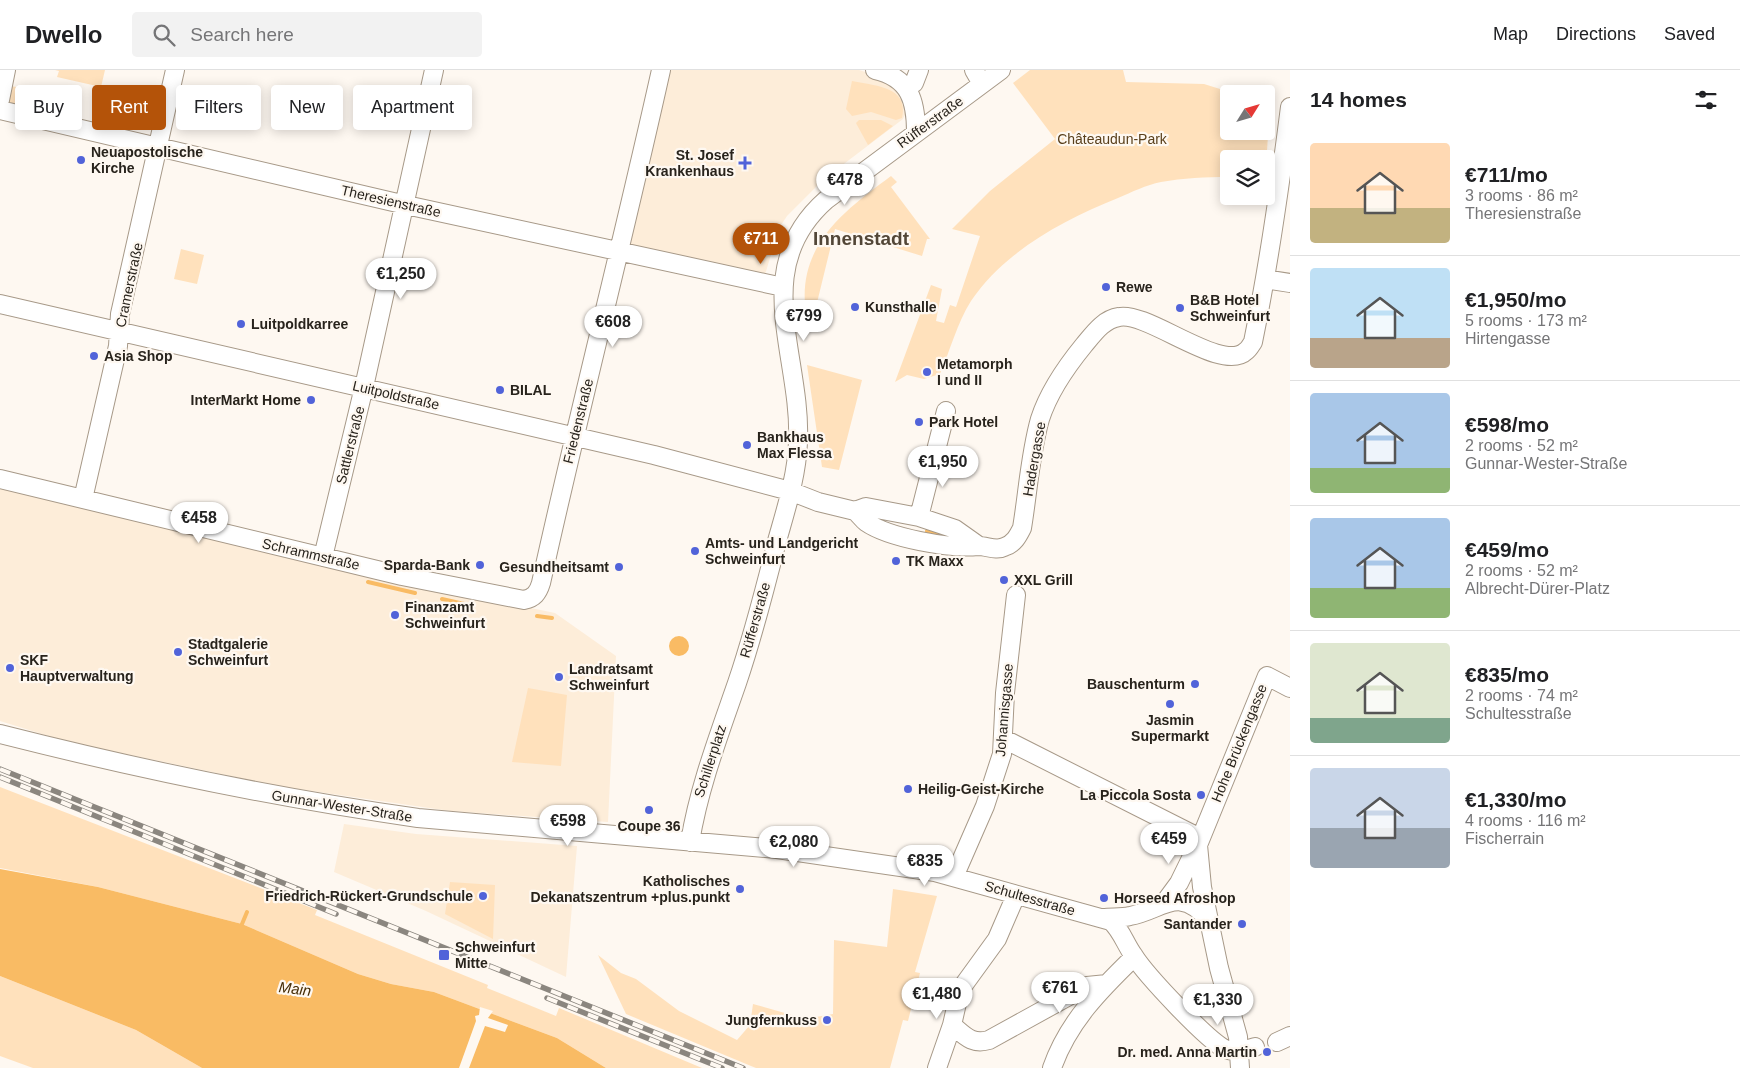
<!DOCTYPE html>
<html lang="en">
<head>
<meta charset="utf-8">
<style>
  :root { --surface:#fff; --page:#f2f2f2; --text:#202124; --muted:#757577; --line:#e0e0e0; --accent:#b45309 }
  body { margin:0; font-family:Arial,sans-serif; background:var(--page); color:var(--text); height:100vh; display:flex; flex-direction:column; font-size:19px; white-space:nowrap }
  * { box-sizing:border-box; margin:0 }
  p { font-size:16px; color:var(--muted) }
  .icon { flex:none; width:28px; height:28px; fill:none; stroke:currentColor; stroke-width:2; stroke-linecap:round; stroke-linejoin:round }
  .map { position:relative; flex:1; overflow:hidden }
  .drawer { display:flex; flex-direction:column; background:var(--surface); width:450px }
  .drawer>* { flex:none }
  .guide { position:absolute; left:15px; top:15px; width:475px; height:45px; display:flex; gap:10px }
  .needle { width:32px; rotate:53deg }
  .fabs { position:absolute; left:1220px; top:15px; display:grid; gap:10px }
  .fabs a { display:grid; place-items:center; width:55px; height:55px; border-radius:5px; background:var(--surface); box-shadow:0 2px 12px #0003; font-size:25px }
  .price { position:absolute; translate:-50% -42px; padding:0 11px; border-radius:18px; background:#fff; color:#222; font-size:16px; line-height:32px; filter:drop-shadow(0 1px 2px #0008) }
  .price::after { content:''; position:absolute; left:50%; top:30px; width:15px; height:11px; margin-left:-8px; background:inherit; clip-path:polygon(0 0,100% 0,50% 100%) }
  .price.active { background:var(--accent); color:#fff }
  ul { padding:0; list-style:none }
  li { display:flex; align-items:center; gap:15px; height:125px; padding:0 20px }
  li+li { border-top:1px solid var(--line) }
  li span { display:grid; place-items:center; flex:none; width:140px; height:100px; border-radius:5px; color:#555 }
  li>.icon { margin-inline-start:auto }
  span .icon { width:60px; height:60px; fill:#fffc; stroke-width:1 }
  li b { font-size:21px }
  h2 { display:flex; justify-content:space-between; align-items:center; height:60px; padding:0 20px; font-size:21px }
  .tag { padding:0 18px; border-radius:5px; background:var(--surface); box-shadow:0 2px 12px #0003; font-size:18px; line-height:45px }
  .tag.active { background:var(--accent); color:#fff }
  header { display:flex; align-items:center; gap:30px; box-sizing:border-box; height:70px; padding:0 25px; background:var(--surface); border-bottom:1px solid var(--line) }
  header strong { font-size:24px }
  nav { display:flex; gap:28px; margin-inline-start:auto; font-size:18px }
  .search { width:350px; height:45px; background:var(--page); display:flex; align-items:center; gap:12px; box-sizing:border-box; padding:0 18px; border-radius:5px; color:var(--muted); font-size:19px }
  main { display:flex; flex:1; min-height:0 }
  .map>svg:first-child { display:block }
  .built { fill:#fdedd9 }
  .green { fill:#ffe1bc }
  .water { fill:#f9bb64 }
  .pier { fill:#fef8f1 }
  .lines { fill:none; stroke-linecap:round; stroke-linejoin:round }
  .stream { stroke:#f9bb64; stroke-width:4 }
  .minor-casing { stroke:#a79988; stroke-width:20 }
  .minor { stroke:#fff; stroke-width:18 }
  .rail-casing { stroke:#8b867f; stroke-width:5.5 }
  .rail { stroke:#fef8f1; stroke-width:4; stroke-dasharray:11; stroke-linecap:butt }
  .poi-dot { fill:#5163d9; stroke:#fef8f1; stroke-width:2 }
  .labels { text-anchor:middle; stroke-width:4.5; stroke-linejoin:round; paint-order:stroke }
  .street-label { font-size:14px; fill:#28231c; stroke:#fef8f1 }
  .park-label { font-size:14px; fill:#5a401c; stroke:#fef8f1 }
  .poi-label { font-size:14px; font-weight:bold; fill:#28231c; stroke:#fef8f1; text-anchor:start }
  .water-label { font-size:15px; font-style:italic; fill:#472e08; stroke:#fef8f1 }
  .district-label { font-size:19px; font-weight:bold; fill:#524637; stroke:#fef8f1 }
</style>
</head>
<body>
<header>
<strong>Dwello</strong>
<div class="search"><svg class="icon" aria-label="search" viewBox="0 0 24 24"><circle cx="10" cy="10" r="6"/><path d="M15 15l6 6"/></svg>Search here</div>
<nav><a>Map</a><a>Directions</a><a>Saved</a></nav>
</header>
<main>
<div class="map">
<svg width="1290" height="998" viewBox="0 0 1290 998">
  <rect width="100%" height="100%" fill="#fef8f1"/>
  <path class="built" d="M669 0H859L894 11 910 33 903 49 824 109 787 146 779 158 764 208 625 179Z
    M0 418 329 496 555 543 616 586 608 752 450 741 284 717 68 672 0 651Z
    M344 754 416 764 577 776 566 907 426 841 334 802Z"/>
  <path class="green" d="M55 0H105L101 17 57 7 59 1Z
    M1030 0H1123L1126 12 1204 14 1236 24H1229V61H1266V34L1270 35 1266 96V89H1229V107C1206 107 1183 108 1161 112 1146 115 1132 122 1118 128 1063 150 1005 181 971 231 957 253 950 281 940 304L924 309 907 305 895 312 931 215 942 219 936 251 944 253 950 235 956 237 980 166 952 159 990 121 1055 69 1013 13Z
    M852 11C875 16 909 16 902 48L896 50 871 42 852 46 846 39Z
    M11 16 32 20 28 39 8 33Z
    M859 50H881L893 56 868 75 857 55 856 53Z
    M891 106 897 112 891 117 930 169H927L922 186 835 159 814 245 806 243C796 176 844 141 891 106Z
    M181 179 204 185 197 214 174 209Z
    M807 295 862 310 839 400 822 397Z
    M528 618 567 625 561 696 512 692Z
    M0 717 317 840 315 845 488 915 487 918 556 946 559 938 702 998H606L557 968 434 922 391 914 358 904 242 854 98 817 0 798Z
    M450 812 495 815 493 869 445 844Z
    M893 819 937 826 915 902 920 903 908 951 903 950 890 998H756L751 996 626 944 598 885 621 903 636 909 679 941 737 970 750 955 753 934 813 951 816 947 833 944 834 870 887 877Z
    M0 906 136 960 202 998H33L0 986Z"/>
  <path class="water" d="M669 576a10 10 0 1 1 20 0a10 10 0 1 1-20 0Z
    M0 799 98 817 242 854 358 904 391 914 434 922 557 968 606 998H202L136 960 0 906Z"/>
  <path class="pier" d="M480 937 493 941 488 948 508 955 505 962 485 956 469 998H459L476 951 475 946 479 945Z"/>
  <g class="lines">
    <path class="stream" d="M927 461 949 467
      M368 512 415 523
      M442 529 473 536
      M537 546 552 548
      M242 854 247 842"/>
    <g class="minor-casing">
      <path id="minor" d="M875 0C910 8 916 31 916 62
        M974 0 982 14
        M907 18 914 13 919 0
        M0 30 6 0
        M0 40 406 135 783 217
        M1265 209 1290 213
        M0 234 654 385 790 421 818 432 855 441 866 437 919 447 955 459 979 476
        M0 409 402 506 524 530C534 528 538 523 541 513 579 341 623 171 661 0
        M83 429 118 276 120 244 175 0
        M855 441C859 444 862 449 866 452 889 468 950 479 978 476 987 476 996 481 1004 477 1014 474 1018 466 1022 458 1028 422 1030 384 1040 349 1049 321 1066 297 1084 275 1094 263 1104 249 1119 247 1148 241 1222 304 1246 281 1249 279 1251 275 1253 272 1269 194 1280 116 1290 37
        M919 447 946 341
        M323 487 364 317 434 0
        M0 664C138 699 277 728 418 748L777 779 935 802 1111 851C1122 861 1125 874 1134 886 1146 905 1207 970 1225 979 1235 983 1245 980 1255 977
        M1004 669 1200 768
        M690 772C699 717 719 665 737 613 753 566 765 519 777 471 786 439 797 405 798 372 802 286 748 199 826 130L1001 0
        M954 807 985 736 1002 684 1005 623 1016 525
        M1165 832 1179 813 1197 776
        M1103 848C1112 847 1122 848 1130 846 1163 840 1178 814 1209 850
        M952 955C965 966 972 975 989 970L1087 916 1107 914
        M1277 972 1290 966
        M937 998 952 955 960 920 997 869 1016 825
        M1052 998C1068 952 1100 920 1134 887
        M1240 998 1238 967 1219 898 1202 817 1198 775 1267 606 1290 618"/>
    </g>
    <use href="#minor" class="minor"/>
    <g class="rail-casing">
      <path id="rail" d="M0 699 743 998
        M0 707 336 844
        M547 928 722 998"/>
    </g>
    <use href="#rail" class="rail"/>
  </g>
  <g class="poi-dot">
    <circle cx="81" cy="90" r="5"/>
    <path d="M742.5 85.5h5v5h5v5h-5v5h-5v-5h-5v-5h5z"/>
    <circle cx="1106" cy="217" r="5"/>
    <circle cx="855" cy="237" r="5"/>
    <circle cx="1180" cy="238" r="5"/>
    <circle cx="241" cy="254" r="5"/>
    <circle cx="94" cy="286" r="5"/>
    <circle cx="927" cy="302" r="5"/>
    <circle cx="500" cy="320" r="5"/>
    <circle cx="311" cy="330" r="5"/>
    <circle cx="919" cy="352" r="5"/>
    <circle cx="747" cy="375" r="5"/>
    <circle cx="695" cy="481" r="5"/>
    <circle cx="896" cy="491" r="5"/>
    <circle cx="480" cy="495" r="5"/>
    <circle cx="619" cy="497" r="5"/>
    <circle cx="1004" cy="510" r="5"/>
    <circle cx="395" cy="545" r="5"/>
    <circle cx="178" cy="582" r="5"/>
    <circle cx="10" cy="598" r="5"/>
    <circle cx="559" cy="607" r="5"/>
    <circle cx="1195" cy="614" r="5"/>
    <circle cx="1170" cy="634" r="5"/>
    <circle cx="908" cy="719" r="5"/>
    <circle cx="1201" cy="725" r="5"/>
    <circle cx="649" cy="740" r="5"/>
    <circle cx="740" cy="819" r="5"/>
    <circle cx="483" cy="826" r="5"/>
    <circle cx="1104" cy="828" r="5"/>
    <circle cx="1242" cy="854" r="5"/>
    <rect x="438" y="879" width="12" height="12" rx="2.5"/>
    <circle cx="827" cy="950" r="5"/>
    <circle cx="1267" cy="982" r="5"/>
  </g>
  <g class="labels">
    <g class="street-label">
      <text transform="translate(930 52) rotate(-36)" y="5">Rüfferstraße</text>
      <text transform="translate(391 131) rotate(13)" y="5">Theresienstraße</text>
      <text transform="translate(129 215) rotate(-78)" y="5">Cramerstraße</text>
      <text transform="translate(396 325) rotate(13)" y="5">Luitpoldstraße</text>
      <text transform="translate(578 351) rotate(-76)" y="5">Friedenstraße</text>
      <text transform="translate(350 375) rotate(-76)" y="5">Sattlerstraße</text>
      <text transform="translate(1034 389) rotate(-80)" y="5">Hadergasse</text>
      <text transform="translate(311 484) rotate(13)" y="5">Schrammstraße</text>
      <text transform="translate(755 550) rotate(-74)" y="5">Rüfferstraße</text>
      <text transform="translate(1004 640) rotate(-85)" y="5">Johannisgasse</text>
      <text transform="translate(1239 673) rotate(-68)" y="5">Hohe Brückengasse</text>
      <text transform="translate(710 691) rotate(-72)" y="5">Schillerplatz</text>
      <text transform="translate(342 736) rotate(9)" y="5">Gunnar-Wester-Straße</text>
      <text transform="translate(1030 828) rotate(16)" y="5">Schultesstraße</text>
    </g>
    <g class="park-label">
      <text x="1112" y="74">Châteaudun-Park</text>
    </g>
    <g class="poi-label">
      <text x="91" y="87">Neuapostolische<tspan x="91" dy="16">Kirche</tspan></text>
      <text x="734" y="90" text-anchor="end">St. Josef<tspan x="734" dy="16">Krankenhaus</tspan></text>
      <text x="1116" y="222">Rewe</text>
      <text x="1190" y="235">B&amp;B Hotel<tspan x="1190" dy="16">Schweinfurt</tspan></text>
      <text x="865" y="242">Kunsthalle</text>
      <text x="251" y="259">Luitpoldkarree</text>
      <text x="104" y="291">Asia Shop</text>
      <text x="937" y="299">Metamorph<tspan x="937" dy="16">I und II</tspan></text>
      <text x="510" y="325">BILAL</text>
      <text x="301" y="335" text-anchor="end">InterMarkt Home</text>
      <text x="929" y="357">Park Hotel</text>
      <text x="757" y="372">Bankhaus<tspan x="757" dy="16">Max Flessa</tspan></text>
      <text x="705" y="478">Amts- und Landgericht<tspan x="705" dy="16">Schweinfurt</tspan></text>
      <text x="906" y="496">TK Maxx</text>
      <text x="470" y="500" text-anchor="end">Sparda-Bank</text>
      <text x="609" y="502" text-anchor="end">Gesundheitsamt</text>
      <text x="1014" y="515">XXL Grill</text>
      <text x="405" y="542">Finanzamt<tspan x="405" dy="16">Schweinfurt</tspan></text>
      <text x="188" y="579">Stadtgalerie<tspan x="188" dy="16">Schweinfurt</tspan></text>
      <text x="20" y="595">SKF<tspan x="20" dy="16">Hauptverwaltung</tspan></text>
      <text x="569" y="604">Landratsamt<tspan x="569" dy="16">Schweinfurt</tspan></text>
      <text x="1185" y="619" text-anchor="end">Bauschenturm</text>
      <text x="1170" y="655" text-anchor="middle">Jasmin<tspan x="1170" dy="16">Supermarkt</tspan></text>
      <text x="918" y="724">Heilig-Geist-Kirche</text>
      <text x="1191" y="730" text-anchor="end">La Piccola Sosta</text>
      <text x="649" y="761" text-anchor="middle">Coupe 36</text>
      <text x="730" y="816" text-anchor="end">Katholisches<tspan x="730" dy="16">Dekanatszentrum +plus.punkt</tspan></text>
      <text x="473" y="831" text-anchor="end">Friedrich-Rückert-Grundschule</text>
      <text x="1114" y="833">Horseed Afroshop</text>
      <text x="1232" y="859" text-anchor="end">Santander</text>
      <text x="455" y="882">Schweinfurt<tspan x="455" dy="16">Mitte</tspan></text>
      <text x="817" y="955" text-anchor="end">Jungfernkuss</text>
      <text x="1257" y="987" text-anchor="end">Dr. med. Anna Martin</text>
    </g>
    <g class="water-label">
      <text transform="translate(295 919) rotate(7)" y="5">Main</text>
    </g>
    <g class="district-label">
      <text x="861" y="175">Innenstadt</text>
    </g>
  </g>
</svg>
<div class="fabs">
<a><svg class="needle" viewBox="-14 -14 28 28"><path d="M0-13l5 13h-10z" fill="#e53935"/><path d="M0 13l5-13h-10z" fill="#757577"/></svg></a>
<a><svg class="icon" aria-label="layers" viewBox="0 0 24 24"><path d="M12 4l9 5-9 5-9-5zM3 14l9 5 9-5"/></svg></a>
</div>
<b class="price" style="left:845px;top:136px">€478</b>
<b class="price active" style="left:761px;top:195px">€711</b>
<b class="price" style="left:401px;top:230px">€1,250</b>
<b class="price" style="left:804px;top:272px">€799</b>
<b class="price" style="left:613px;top:278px">€608</b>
<b class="price" style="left:943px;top:418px">€1,950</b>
<b class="price" style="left:199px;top:474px">€458</b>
<b class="price" style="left:568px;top:777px">€598</b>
<b class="price" style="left:1169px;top:795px">€459</b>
<b class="price" style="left:794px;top:798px">€2,080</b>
<b class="price" style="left:925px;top:817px">€835</b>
<b class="price" style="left:1060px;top:944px">€761</b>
<b class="price" style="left:937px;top:950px">€1,480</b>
<b class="price" style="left:1218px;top:956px">€1,330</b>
<div class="guide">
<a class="tag">Buy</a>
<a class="tag active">Rent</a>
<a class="tag">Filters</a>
<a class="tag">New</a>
<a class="tag">Apartment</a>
</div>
</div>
<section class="drawer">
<h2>14 homes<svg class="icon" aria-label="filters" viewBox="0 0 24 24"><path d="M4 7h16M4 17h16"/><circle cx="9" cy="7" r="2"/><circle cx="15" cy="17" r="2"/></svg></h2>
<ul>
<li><span style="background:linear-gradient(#ffd9b3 65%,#c2b280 0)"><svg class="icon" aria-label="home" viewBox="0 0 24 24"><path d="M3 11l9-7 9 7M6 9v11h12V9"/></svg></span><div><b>€711/mo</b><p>3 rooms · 86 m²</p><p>Theresienstraße</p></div></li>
<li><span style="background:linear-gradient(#bfe0f5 70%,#b9a48a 0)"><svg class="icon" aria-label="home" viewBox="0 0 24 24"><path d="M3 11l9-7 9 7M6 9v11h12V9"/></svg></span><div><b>€1,950/mo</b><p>5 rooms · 173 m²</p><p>Hirtengasse</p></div></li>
<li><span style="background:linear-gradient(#a9c7e8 75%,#8fb573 0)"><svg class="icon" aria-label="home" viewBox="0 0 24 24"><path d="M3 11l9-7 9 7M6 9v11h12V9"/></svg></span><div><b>€598/mo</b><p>2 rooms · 52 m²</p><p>Gunnar-Wester-Straße</p></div></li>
<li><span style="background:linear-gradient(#a9c7e8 70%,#8fb573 0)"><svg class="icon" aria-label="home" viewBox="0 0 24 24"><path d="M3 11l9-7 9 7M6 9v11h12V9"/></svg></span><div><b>€459/mo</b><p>2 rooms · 52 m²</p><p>Albrecht-Dürer-Platz</p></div></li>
<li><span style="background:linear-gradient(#dfe7d0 75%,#7fa58c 0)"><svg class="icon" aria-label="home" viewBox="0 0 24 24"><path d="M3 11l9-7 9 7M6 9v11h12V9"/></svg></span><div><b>€835/mo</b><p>2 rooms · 74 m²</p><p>Schultesstraße</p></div></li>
<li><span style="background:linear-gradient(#c9d6e8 60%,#9aa5b1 0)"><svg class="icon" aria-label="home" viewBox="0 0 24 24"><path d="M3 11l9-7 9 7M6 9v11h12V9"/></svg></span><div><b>€1,330/mo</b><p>4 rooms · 116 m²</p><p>Fischerrain</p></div></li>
</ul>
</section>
</main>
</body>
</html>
